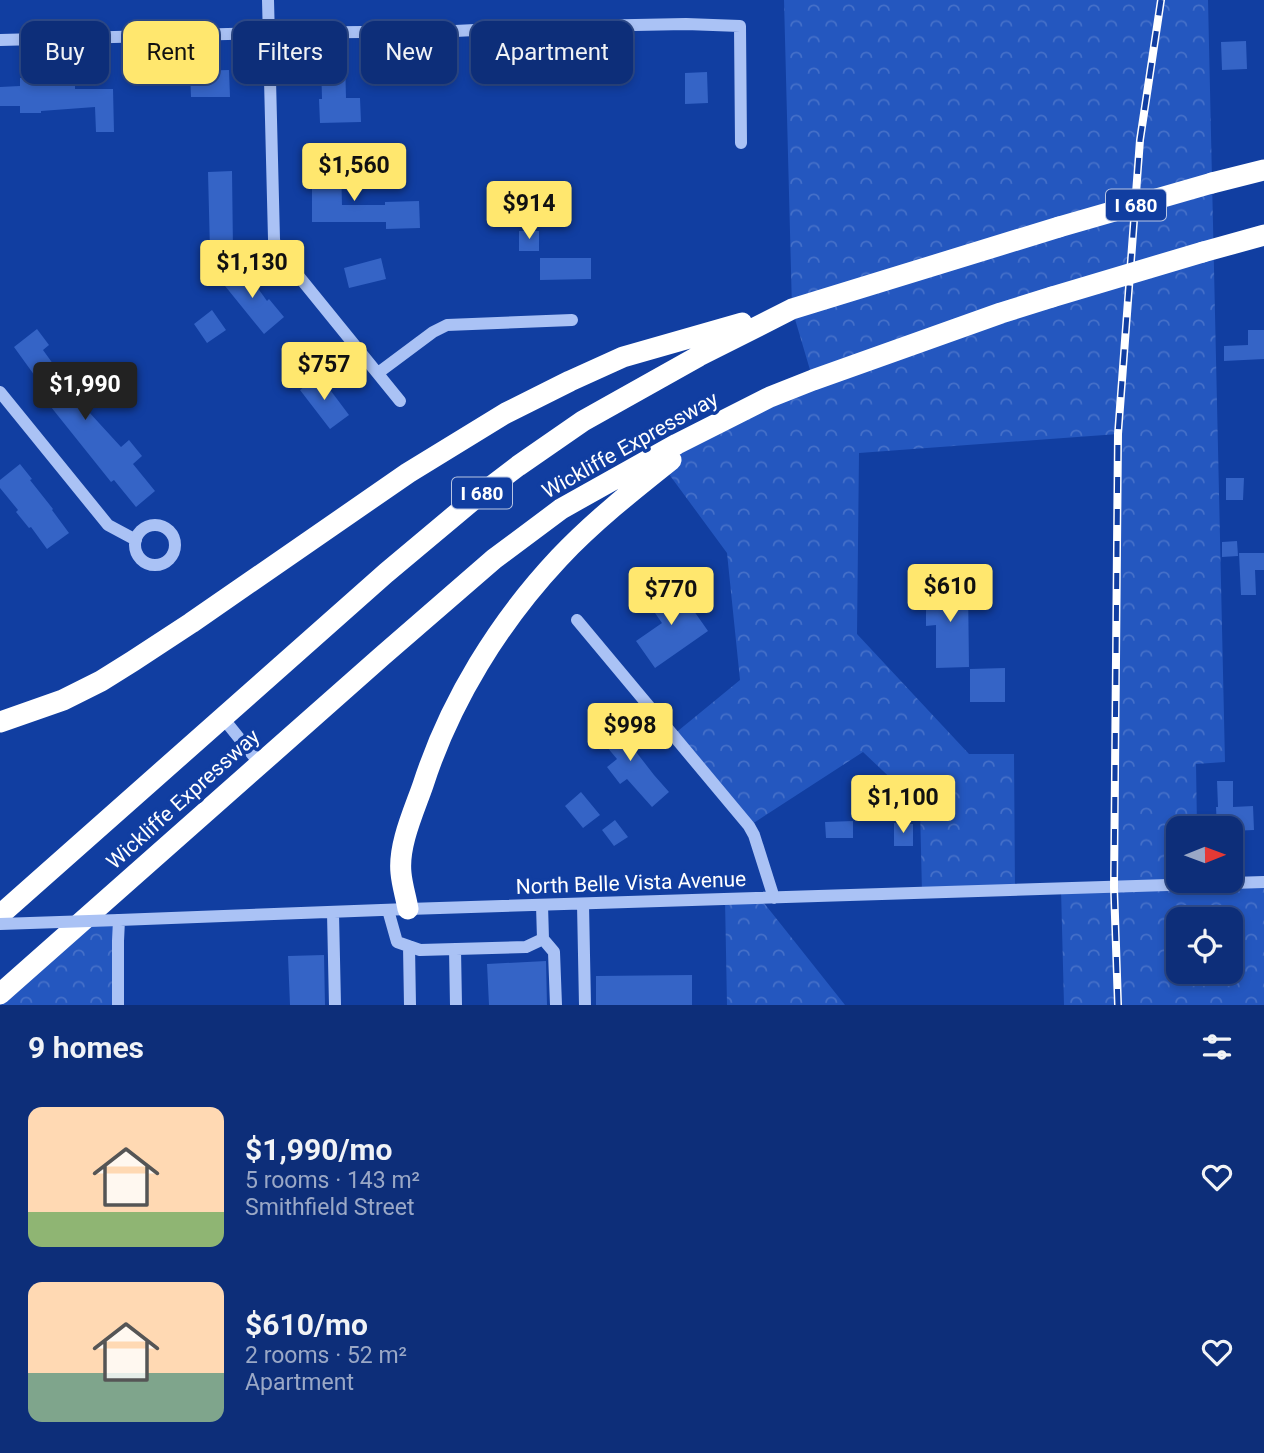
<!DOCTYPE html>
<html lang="en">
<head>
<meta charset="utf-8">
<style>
  :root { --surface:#0d2e79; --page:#1b3a80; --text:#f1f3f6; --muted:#9aa8c6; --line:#2d4a8a; --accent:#ffe76e }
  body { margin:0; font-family:Roboto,sans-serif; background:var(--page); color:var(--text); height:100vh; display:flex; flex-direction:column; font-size:26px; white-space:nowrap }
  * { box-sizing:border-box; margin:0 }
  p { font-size:23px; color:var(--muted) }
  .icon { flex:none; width:38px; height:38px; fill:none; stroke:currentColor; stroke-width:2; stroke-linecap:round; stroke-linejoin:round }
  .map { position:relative; height:1005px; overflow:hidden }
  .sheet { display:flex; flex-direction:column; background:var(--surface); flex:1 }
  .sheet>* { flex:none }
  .banner { position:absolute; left:21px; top:21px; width:700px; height:63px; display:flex; gap:14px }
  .needle { width:46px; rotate:89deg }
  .controls { position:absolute; left:1166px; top:816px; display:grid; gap:14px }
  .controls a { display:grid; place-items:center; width:77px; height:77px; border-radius:14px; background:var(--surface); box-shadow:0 4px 10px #0003,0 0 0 2px var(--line); font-size:35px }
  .price { position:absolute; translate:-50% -60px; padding:0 16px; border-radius:7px; background:var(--accent); color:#111; font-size:23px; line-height:46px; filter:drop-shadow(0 2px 4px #0008) }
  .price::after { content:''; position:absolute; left:50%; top:42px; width:21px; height:16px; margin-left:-10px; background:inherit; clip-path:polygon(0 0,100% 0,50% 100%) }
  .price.active { background:#222; color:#fff }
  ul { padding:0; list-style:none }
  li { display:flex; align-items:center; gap:21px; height:175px; padding:0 28px }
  li span { display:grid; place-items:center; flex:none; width:196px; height:140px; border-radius:14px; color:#555 }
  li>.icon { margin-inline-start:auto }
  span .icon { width:84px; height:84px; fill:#fffc; stroke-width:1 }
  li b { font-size:30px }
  h2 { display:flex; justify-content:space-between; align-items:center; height:84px; padding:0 28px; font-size:30px }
  .chip { padding:0 24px; border-radius:14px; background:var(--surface); box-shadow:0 4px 10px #0003,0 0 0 2px var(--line); font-size:24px; line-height:63px }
  .chip.active { background:var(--accent); color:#111 }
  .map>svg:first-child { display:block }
  .forest { fill:url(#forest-crowns); fill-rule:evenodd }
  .building { fill:#3564c6 }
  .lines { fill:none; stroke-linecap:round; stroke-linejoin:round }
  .minor { stroke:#aac2f5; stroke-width:12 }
  .highway { stroke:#fff; stroke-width:21 }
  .rail-casing { stroke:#fff; stroke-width:8 }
  .rail { stroke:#113ea1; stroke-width:5; stroke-dasharray:16; stroke-linecap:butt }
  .minor-bridge { stroke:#aac2f5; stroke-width:12 }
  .highway-bridge { stroke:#fff; stroke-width:21 }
  .labels { text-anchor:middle; stroke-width:7; stroke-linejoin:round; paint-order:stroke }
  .shield { fill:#113ea1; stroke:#b8c5e3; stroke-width:2 }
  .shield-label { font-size:19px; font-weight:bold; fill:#fff }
  .street-label { font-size:21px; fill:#fff; stroke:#113ea1 }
</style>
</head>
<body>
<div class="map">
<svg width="1264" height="1005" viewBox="0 0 1264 1005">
  <defs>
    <pattern id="forest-crowns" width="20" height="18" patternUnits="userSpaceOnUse" patternTransform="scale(1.75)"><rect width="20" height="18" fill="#2457bf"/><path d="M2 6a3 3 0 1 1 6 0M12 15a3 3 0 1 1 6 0" fill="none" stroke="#4570c9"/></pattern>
  </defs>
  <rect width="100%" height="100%" fill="#113ea1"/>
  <path class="forest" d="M784 0H1208L1225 762 1196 764 1197 828H1178V880L1264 882V1005H1064L1061 889 1114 886 1118 434 859 453 857 634 969 754H1014L1015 891 922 893 920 806 863 752 749 826 673 735 740 680 727 553 663 466 712 427 813 380 792 309ZM1178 919H1230V971H1178Z
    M760 898 845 1005H727L725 899Z
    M85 919 119 920 118 1005H0V994Z"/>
  <path class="building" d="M1246 41 1247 69 1222 70 1221 42Z
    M345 59 346 98H360L361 122 320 123 319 99H322L321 60Z
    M229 70 230 97H191L190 71Z
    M707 72 708 103 685 104V73Z
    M75 74V89H113L114 132H96L95 107 41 111V113H20V106H0V87L20 86V78H57V75Z
    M341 165 342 205H385V202L419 201 420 228 386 229V222H312V187H307V166Z
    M232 171 233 250 210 251 208 172Z
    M519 231H539V251H519Z
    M381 258 386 279 349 288 344 268Z
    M540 258H591V279L540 280Z
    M242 266 267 301 269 299 284 317 264 334 221 281Z
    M212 310 226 330 207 343 194 324Z
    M37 329 49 345 43 350 77 397 86 391 97 404 88 411 121 447 129 440 142 456 133 464 155 491 136 507 114 480 111 482 47 402 36 386 40 383 14 347Z
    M1248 330H1264V359L1224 361V346L1248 345Z
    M319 375 349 415 330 429 300 390Z
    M20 464 32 479 30 480 53 509 52 510 69 533 47 549 31 527 29 528 16 512 18 510 0 488V480Z
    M1226 478H1244L1243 500H1226Z
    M1237 541 1238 556 1222 557V542Z
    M1239 553H1264V570H1255L1256 595H1241Z
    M675 584 708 631 655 668 636 641 662 623 648 603Z
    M968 586 969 667 936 668V625L926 626V587Z
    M1005 668V702H970V669Z
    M617 716 629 730 623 735 654 775 669 792 652 807 627 779 620 784 607 767 617 759 596 734Z
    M1217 781H1233V807L1253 806 1254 830 1230 831V828H1217L1216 807H1218Z
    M581 792 600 815 583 828 565 806Z
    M615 820 628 837 614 846 602 830Z
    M853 821V838H826L825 822Z
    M894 823 913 824V846H894Z
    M324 955 325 1005H290L288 956Z
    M546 961 547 1005H489L487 964Z
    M692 975V1005H596V976Z"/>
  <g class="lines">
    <path class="minor" d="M268 0 274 239 275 247 400 401
      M0 40 269 33 455 31 533 27 686 24 740 26 741 143
      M378 373 433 332 447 325 572 320
      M0 392 108 525 136 540
      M135 545a20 20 0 1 1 40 0a20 20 0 1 1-40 0Z
      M577 620 749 826 754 835 774 898
      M223 718 260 764
      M583 904 585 1005
      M542 905 543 939 554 952 556 1005
      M388 910 397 942 420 950 526 947 543 939
      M333 913 335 1005
      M409 946 410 1005
      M455 949 456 1005
      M118 1005V941L119 920 408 909 1264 882"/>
    <path class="highway" d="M1212 183 1264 170
      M1203 252 1264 235
      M0 722 63 700 101 681 133 661 191 623 408 473 506 413 570 381 623 357 742 323
      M408 909C406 897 402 885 401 873 398 845 414 811 423 785 450 701 499 622 559 558 593 522 632 491 671 460
      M0 915 386 573 472 501 518 466 583 421 699 356 792 309 1059 227
      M0 994 381 657 494 559 561 509 677 444 770 397 813 380 1001 313 1052 297"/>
    <g class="rail-casing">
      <path id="rail" d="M1118 1005 1114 887 1118 434 1140 140 1161 0"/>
    </g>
    <use href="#rail" class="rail"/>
    <path class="minor-bridge" d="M0 924 119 920"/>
    <path class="highway-bridge" d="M1059 227 1212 183
      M1052 297 1203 252"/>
  </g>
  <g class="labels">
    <g class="shield">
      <rect x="1106" y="189.5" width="60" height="31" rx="5"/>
      <rect x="452" y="477.5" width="60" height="31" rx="5"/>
    </g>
    <g class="shield-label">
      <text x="1136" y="212">I 680</text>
      <text x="482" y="500">I 680</text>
    </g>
    <g class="street-label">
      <text transform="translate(630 445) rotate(-29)" y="7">Wickliffe Expressway</text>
      <text transform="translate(183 799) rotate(-42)" y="7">Wickliffe Expressway</text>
      <text transform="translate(631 883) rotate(-2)" y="7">North Belle Vista Avenue</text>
    </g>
  </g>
</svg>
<div class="controls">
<a><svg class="needle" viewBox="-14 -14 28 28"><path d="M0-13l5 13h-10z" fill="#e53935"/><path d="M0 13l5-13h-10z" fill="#9aa8c6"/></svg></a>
<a><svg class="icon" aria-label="locate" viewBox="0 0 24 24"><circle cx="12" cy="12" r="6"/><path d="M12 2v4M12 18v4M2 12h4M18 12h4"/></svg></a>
</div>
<b class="price" style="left:354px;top:203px">$1,560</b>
<b class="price" style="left:529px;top:241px">$914</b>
<b class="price" style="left:252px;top:300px">$1,130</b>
<b class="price" style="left:324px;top:402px">$757</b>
<b class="price active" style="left:85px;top:422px">$1,990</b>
<b class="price" style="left:950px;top:624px">$610</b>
<b class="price" style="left:671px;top:627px">$770</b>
<b class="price" style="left:630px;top:763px">$998</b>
<b class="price" style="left:903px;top:835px">$1,100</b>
<div class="banner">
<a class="chip">Buy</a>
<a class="chip active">Rent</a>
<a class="chip">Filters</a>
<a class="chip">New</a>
<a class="chip">Apartment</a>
</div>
</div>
<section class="sheet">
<h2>9 homes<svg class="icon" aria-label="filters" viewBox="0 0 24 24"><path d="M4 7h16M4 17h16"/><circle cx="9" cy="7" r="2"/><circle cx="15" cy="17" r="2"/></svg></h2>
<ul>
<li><span style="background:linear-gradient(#ffd9b3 75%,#8fb573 0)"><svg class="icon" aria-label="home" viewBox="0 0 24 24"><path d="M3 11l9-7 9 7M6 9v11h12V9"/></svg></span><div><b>$1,990/mo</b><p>5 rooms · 143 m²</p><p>Smithfield Street</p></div><svg class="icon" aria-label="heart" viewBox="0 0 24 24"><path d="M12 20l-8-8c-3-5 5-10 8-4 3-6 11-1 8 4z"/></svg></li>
<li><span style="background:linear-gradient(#ffd9b3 65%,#7fa58c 0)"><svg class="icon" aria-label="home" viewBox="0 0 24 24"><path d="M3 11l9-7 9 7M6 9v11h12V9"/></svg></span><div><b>$610/mo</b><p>2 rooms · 52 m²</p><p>Apartment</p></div><svg class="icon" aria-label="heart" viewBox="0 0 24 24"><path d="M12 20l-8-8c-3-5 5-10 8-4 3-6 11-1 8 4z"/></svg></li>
</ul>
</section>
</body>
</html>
